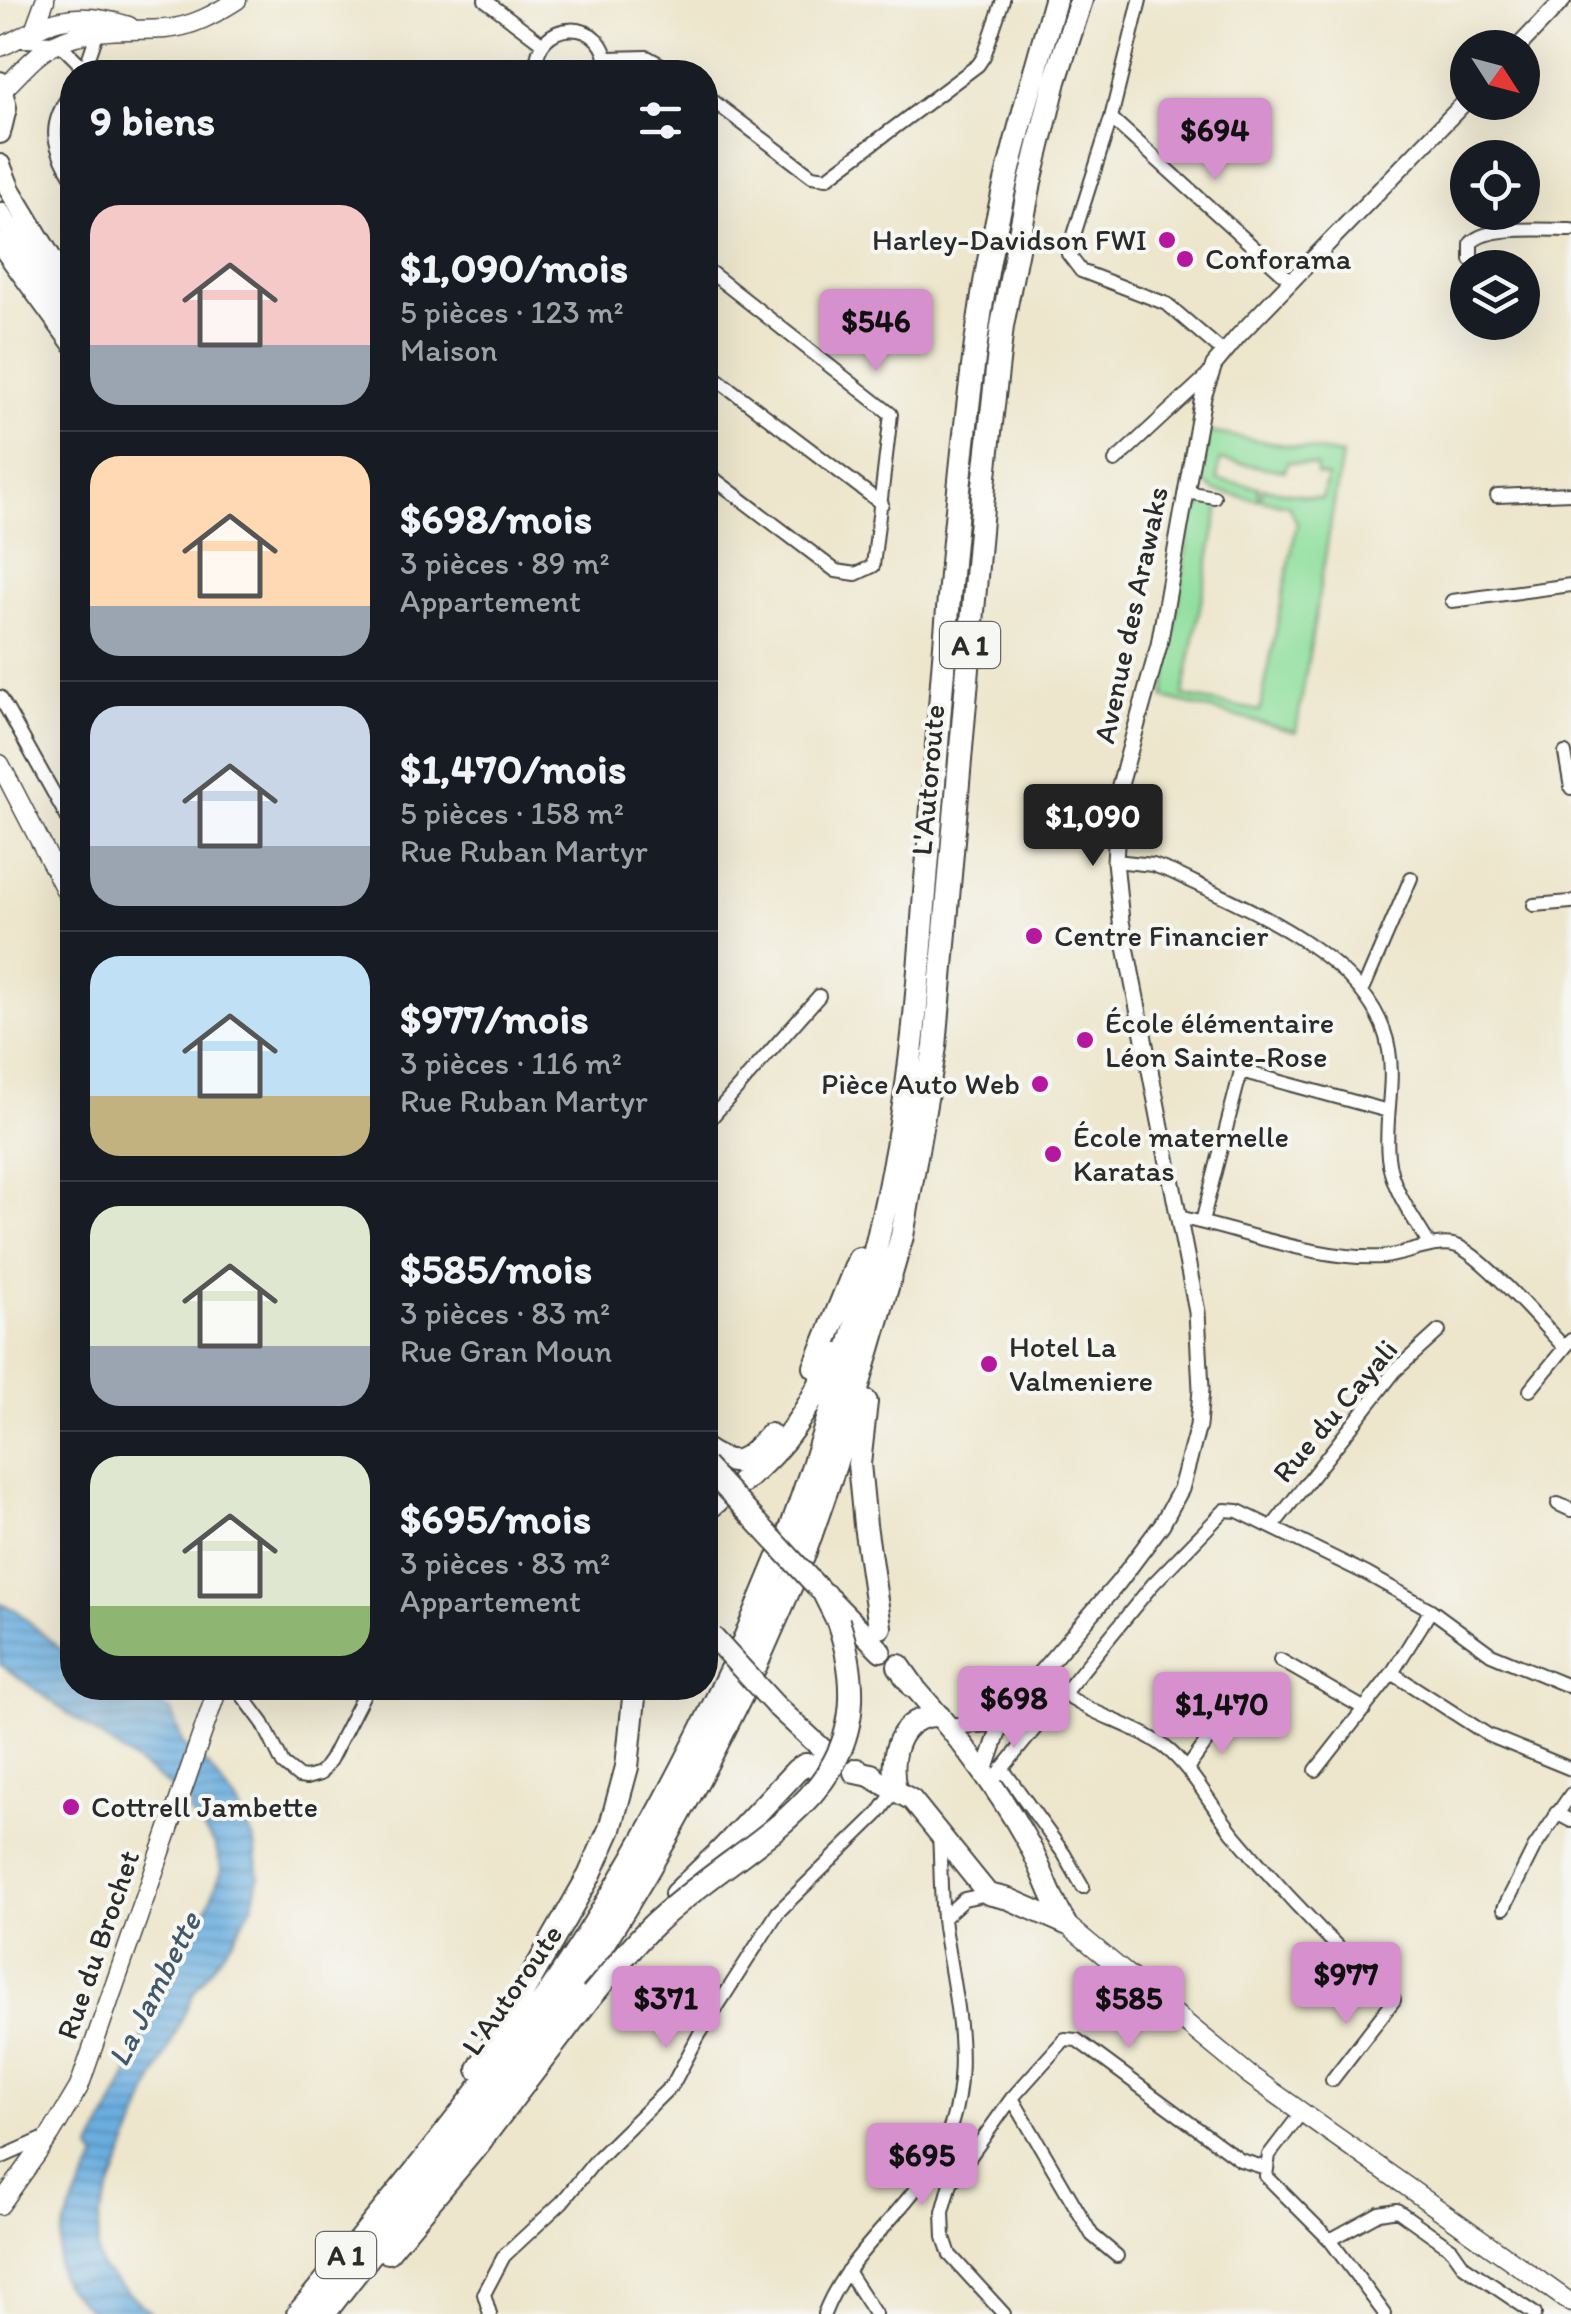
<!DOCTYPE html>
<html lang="fr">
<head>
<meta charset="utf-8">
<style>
  :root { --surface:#171b24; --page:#242831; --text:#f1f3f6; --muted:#9ea1a6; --line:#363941; --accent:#d690ce }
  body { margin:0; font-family:Itim,sans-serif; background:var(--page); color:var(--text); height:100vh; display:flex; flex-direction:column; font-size:38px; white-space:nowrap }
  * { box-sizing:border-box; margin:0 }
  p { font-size:32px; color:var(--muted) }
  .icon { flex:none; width:55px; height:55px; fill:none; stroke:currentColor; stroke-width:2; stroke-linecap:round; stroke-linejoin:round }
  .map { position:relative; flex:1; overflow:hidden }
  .side { position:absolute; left:60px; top:60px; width:658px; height:1640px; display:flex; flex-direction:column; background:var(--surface); border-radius:40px; box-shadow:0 10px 40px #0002 }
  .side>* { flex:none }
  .needle { width:65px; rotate:126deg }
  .fabs { position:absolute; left:1450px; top:30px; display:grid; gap:20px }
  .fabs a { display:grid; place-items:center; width:90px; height:90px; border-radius:50%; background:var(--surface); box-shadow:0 10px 40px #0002; font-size:50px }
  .price { position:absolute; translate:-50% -85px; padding:0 22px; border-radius:10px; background:var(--accent); color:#111; font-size:32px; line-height:65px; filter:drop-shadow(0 2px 5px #0008) }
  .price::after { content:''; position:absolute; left:50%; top:60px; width:30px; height:22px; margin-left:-15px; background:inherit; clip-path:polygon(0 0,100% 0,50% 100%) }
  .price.selected { background:#222; color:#fff }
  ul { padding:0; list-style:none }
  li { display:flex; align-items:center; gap:30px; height:250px; padding:0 30px }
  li+li { border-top:2px solid var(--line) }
  li span { display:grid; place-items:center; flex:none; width:280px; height:200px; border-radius:30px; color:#555 }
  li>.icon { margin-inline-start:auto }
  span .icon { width:120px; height:120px; fill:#fffc; stroke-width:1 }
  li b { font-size:42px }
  h2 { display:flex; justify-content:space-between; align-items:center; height:120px; padding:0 30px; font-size:42px }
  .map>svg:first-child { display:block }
  .grass { fill:#91df9e; stroke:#5e8564; stroke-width:2.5 }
  .water { fill:url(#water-rules); stroke:#4a6c85; stroke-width:2.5 }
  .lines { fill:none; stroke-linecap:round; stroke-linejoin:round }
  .minor-casing { stroke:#484743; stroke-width:16 }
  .tertiary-casing { stroke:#484743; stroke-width:19 }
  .secondary-casing { stroke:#484743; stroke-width:21 }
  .primary-casing { stroke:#484743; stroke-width:24 }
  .motorway-casing { stroke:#484743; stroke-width:26 }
  .minor { stroke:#fff; stroke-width:12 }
  .tertiary { stroke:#fff; stroke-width:15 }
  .secondary { stroke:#fff; stroke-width:18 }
  .primary { stroke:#fff; stroke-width:20 }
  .motorway { stroke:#fff; stroke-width:22 }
  .primary-bridge-casing { stroke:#484743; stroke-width:24; stroke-linecap:butt }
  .motorway-bridge-casing { stroke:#484743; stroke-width:26; stroke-linecap:butt }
  .primary-bridge { stroke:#fff; stroke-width:20 }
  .motorway-bridge { stroke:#fff; stroke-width:22 }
  .poi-dot { fill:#b5179e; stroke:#f6f6f2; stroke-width:4 }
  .labels { text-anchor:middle; stroke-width:8; stroke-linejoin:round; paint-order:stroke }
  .shield { fill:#f6f6f2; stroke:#686867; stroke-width:2.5 }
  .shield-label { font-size:28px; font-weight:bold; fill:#2b2b2b }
  .poi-label { font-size:30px; fill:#2b2b2b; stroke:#f6f6f2; text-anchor:start }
  .street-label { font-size:30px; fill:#2b2b2b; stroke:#f6f6f2 }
  .water-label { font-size:32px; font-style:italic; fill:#41596a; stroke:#f6f6f2 }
</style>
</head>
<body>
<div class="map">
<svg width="1571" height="2314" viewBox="0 0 1571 2314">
  <defs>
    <pattern id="water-rules" width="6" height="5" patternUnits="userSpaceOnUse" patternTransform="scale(2.5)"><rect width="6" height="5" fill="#6aaedf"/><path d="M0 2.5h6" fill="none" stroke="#578eb5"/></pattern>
  </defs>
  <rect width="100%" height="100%" fill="#f6f6f2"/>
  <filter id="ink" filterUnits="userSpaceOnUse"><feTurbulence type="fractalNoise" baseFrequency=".01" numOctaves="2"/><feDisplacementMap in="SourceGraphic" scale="20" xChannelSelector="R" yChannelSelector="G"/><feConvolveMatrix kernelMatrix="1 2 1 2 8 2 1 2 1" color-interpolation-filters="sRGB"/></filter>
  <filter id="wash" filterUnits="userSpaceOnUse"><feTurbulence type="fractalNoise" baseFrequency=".0048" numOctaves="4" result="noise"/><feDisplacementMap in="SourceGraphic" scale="40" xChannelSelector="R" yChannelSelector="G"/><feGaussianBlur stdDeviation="2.25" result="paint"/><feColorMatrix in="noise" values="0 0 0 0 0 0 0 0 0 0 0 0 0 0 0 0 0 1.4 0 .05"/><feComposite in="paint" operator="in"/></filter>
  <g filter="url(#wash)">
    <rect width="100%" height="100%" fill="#ede6cc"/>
    <path class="grass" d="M1209 432 1342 455 1296 732 1164 698 1191 517 1202 504 1213 502 1219 508 1183 696 1260 711 1297 523 1288 505 1261 500 1263 488 1322 499 1327 477 1316 474 1317 466 1287 462 1285 471 1220 460 1217 480 1259 487 1258 500 1215 491 1201 480Z"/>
    <path class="water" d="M0 1604 16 1610 72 1660V1688H125L171 1711 183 1744 208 1766 237 1804 255 1843 259 1878 253 1904 232 1941 194 1992 149 2091 100 2216 97 2250 101 2268 152 2314H94C85 2304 66 2291 61 2279 47 2248 82 2186 97 2159L91 2150 129 2072 162 1985 204 1916 222 1870 214 1843 189 1812 191 1802 0 1664Z"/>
  </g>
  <g filter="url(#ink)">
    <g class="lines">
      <g class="minor-casing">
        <path id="minor" d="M485 0 543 44
          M1140 0 1111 118 1068 254 1081 271 1167 304 1223 352
          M21 41 58 42 77 61 83 72
          M608 58 647 57 675 72
          M84 72 97 34
          M537 72C530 17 611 14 607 72
          M72 91C48 124 51 143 72 177
          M705 95 812 176 827 178 978 65 984 56 1003 0
          M1111 118 1291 281
          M1471 260V243C1487 225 1546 230 1571 230
          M705 268 891 414 873 566 856 574 836 571 705 472
          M705 370 882 504
          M1115 461 1209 374
          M1187 492 1214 497
          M1497 496 1571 493
          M1452 601 1571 585
          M0 697 72 826
          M1565 753 1571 788
          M1115 861 1153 865 1172 872C1246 908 1374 958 1389 1050 1395 1085 1384 1121 1388 1157 1391 1189 1414 1218 1430 1246
          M1534 905 1571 902
          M1362 992 1411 878
          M705 1125 819 996
          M1178 1217C1240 1230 1320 1261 1383 1257 1406 1255 1437 1239 1457 1246 1483 1256 1542 1324 1564 1347
          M1202 1222 1241 1071 1388 1111
          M1530 1390 1571 1340
          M1558 1504 1571 1510
          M1272 1527 1395 1371 1439 1331
          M1280 1660 1365 1709
          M1392 1673 1488 1735 1571 1769
          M237 1688 263 1723 283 1764 299 1777 306 1778 320 1774 330 1760 367 1688
          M1064 1694C1099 1719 1142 1726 1172 1753 1197 1777 1212 1807 1233 1833 1283 1893 1336 1948 1394 2000L1332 2080
          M1002 1768 1064 1854 1083 1887
          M1187 1769 1223 1719
          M1316 1770 1392 1673 1431 1610
          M990 1784 1153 1584 1225 1510 1238 1511 1367 1574 1431 1610 1491 1654 1571 1687
          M1556 1813 1571 1821
          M1504 1908 1534 1848 1571 1794
          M943 1918 964 1899 988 1894
          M1012 2098 1092 2235 1117 2256
          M1302 2112 1269 2155 1266 2176 1330 2240 1385 2314
          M0 2158 45 2138
          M1330 2240 1379 2213 1397 2210 1452 2249 1464 2266 1535 2314
          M847 2271 875 2314
          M490 2314 484 2294 504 2256 562 2202 596 2160 673 2084 699 2035 778 1912 878 1814 896 1789
          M824 2314C846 2257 895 2222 928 2172 981 2094 957 2012 944 1927 940 1897 941 1865 939 1835
          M1004 2314 950 2255 944 2237 943 2212 951 2183 1012 2098 1065 2039 1077 2040 1240 2160 1266 2168"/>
      </g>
      <g class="tertiary-casing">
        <path id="tertiary" d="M1517 48 1563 0
          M949 1726 987 1724 1004 1715
          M984 1774 1004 1715 1118 1583 1162 1524 1181 1489 1198 1426 1201 1389 1197 1312 1121 921 1115 861 1120 785 1159 645 1203 397 1214 365 1238 336 1468 99"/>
      </g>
      <g class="secondary-casing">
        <path id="secondary" d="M34 30 45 0
          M0 47C13 42 23 35 36 29 67 13 97 16 129 26
          M4 89C20 73 36 53 57 43 88 27 131 31 165 29 192 27 215 14 237 0
          M0 764 72 903
          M1066 1924 1248 2074 1571 2303
          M0 2205 51 2134 79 2087 218 1688"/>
      </g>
      <g class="primary-casing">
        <path id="primary" d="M0 82 6 108 0 133
          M0 165 10 190 72 293
          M0 213 72 327
          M0 243 72 342
          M830 1599 881 1651
          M904 1676C950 1726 993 1780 1026 1839 1042 1867 1050 1897 1066 1924
          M775 1705 830 1756
          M857 1769 912 1800 988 1894 1009 1899 1066 1924
          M896 1789C888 1756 899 1714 940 1716"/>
      </g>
      <g class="motorway-casing">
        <path id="motorway" d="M815 1367 859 1259
          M866 1402 859 1464 865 1525 880 1627
          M705 1450C736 1471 747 1461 770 1435
          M741 1483C784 1449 814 1404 833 1353
          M705 1511 717 1501
          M787 1540C839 1397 882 1249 905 1099 917 1019 921 937 928 856 943 678 954 499 979 322 994 212 1025 106 1055 0
          M803 1557 835 1465 902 1236 935 1047 984 485 1002 326 1030 182 1055 81 1081 0
          M825 1595 838 1621
          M740 1650 778 1559
          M899 1666 913 1686
          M755 1667 795 1576
          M855 1772 871 1775
          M676 1894 722 1850 797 1770 805 1765 825 1766
          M479 2069 589 1876 610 1829 627 1767 635 1688
          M388 2252 478 2144 604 1979
          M298 2314C385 2209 474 2103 551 1990 620 1889 678 1782 730 1671
          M324 2314C381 2239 442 2167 499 2092 595 1968 676 1829 745 1688"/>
      </g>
      <use href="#minor" class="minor"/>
      <use href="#tertiary" class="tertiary"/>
      <use href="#secondary" class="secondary"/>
      <use href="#primary" class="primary"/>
      <use href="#motorway" class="motorway"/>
      <g class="primary-bridge-casing">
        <path id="primary-bridge" d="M705 1466 821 1591
          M712 1636 775 1705"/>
      </g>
      <g class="motorway-bridge-casing">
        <path id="motorway-bridge" d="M592 1995C612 1972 631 1946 653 1925 754 1829 895 1793 838 1621"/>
      </g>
      <use href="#primary-bridge" class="primary-bridge"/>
      <use href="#motorway-bridge" class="motorway-bridge"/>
    </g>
  </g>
  <g class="poi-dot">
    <circle cx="1167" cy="240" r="10"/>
    <circle cx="1185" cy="259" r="10"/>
    <circle cx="1034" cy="936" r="10"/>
    <circle cx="1085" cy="1040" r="10"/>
    <circle cx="1040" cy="1084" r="10"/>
    <circle cx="1053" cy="1154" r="10"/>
    <circle cx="989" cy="1364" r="10"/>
    <circle cx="71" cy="1807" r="10"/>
  </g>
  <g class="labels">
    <g class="shield">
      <rect x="940" y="622" width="60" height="46" rx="8"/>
      <rect x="316" y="2232" width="60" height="46" rx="8"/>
    </g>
    <g class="shield-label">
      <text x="970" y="655">A 1</text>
      <text x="346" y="2265">A 1</text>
    </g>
    <g class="poi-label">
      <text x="1147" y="250" text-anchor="end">Harley-Davidson FWI</text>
      <text x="1205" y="269">Conforama</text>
      <text x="1054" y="946">Centre Financier</text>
      <text x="1105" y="1033">École élémentaire<tspan x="1105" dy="34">Léon Sainte-Rose</tspan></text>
      <text x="1020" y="1094" text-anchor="end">Pièce Auto Web</text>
      <text x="1073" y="1147">École maternelle<tspan x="1073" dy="34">Karatas</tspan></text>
      <text x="1009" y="1357">Hotel La<tspan x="1009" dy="34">Valmeniere</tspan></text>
      <text x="91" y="1817">Cottrell Jambette</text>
    </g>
    <g class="street-label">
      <text transform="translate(1131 615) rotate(-78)" y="10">Avenue des Arawaks</text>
      <text transform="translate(928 780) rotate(-85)" y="10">L'Autoroute</text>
      <text transform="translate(1335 1411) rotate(-50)" y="10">Rue du Cayali</text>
      <text transform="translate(98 1945) rotate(-71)" y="10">Rue du Brochet</text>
      <text transform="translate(512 1990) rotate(-55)" y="10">L'Autoroute</text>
    </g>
    <g class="water-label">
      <text transform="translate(154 1989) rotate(-63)" y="11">La Jambette</text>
    </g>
  </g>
</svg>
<div class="fabs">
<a><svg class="needle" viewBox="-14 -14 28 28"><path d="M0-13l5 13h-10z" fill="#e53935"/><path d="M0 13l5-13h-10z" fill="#9ea1a6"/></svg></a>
<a><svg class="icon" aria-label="locate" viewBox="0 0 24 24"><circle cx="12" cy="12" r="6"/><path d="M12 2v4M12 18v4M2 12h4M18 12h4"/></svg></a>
<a><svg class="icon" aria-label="layers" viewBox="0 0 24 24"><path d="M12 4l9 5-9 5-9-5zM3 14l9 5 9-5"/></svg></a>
</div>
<b class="price" style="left:1215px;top:183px">$694</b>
<b class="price" style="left:876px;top:374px">$546</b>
<b class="price selected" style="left:1093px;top:869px">$1,090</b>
<b class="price" style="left:1014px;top:1751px">$698</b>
<b class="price" style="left:1222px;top:1757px">$1,470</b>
<b class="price" style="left:1346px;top:2027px">$977</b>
<b class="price" style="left:666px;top:2051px">$371</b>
<b class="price" style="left:1129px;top:2051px">$585</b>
<b class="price" style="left:922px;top:2208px">$695</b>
<section class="side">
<h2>9 biens<svg class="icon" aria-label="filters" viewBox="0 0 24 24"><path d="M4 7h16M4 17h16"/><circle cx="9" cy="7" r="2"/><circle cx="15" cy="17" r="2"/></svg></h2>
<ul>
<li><span style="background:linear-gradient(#f6c9c9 70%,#9aa5b1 0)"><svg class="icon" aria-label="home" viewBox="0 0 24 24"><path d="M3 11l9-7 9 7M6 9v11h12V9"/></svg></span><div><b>$1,090/mois</b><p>5 pièces · 123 m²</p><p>Maison</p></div></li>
<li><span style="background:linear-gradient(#ffd9b3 75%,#9aa5b1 0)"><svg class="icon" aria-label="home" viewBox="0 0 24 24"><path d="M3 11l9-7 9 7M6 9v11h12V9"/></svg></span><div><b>$698/mois</b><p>3 pièces · 89 m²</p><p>Appartement</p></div></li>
<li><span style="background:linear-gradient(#c9d6e8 70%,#9aa5b1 0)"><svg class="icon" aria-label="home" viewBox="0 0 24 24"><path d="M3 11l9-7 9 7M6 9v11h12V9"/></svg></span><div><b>$1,470/mois</b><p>5 pièces · 158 m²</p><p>Rue Ruban Martyr</p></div></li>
<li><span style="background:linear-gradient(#bfe0f5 70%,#c2b280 0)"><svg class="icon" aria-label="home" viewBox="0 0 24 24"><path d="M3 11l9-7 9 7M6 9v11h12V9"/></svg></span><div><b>$977/mois</b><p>3 pièces · 116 m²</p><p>Rue Ruban Martyr</p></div></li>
<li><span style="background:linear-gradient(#dfe7d0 70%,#9aa5b1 0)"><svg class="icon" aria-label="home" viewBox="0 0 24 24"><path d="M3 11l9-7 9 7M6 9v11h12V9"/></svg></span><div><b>$585/mois</b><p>3 pièces · 83 m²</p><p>Rue Gran Moun</p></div></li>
<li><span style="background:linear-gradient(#dfe7d0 75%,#8fb573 0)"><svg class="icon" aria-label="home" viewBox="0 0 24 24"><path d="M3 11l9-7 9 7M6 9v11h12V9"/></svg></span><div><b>$695/mois</b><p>3 pièces · 83 m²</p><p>Appartement</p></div></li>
</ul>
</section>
</div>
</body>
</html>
